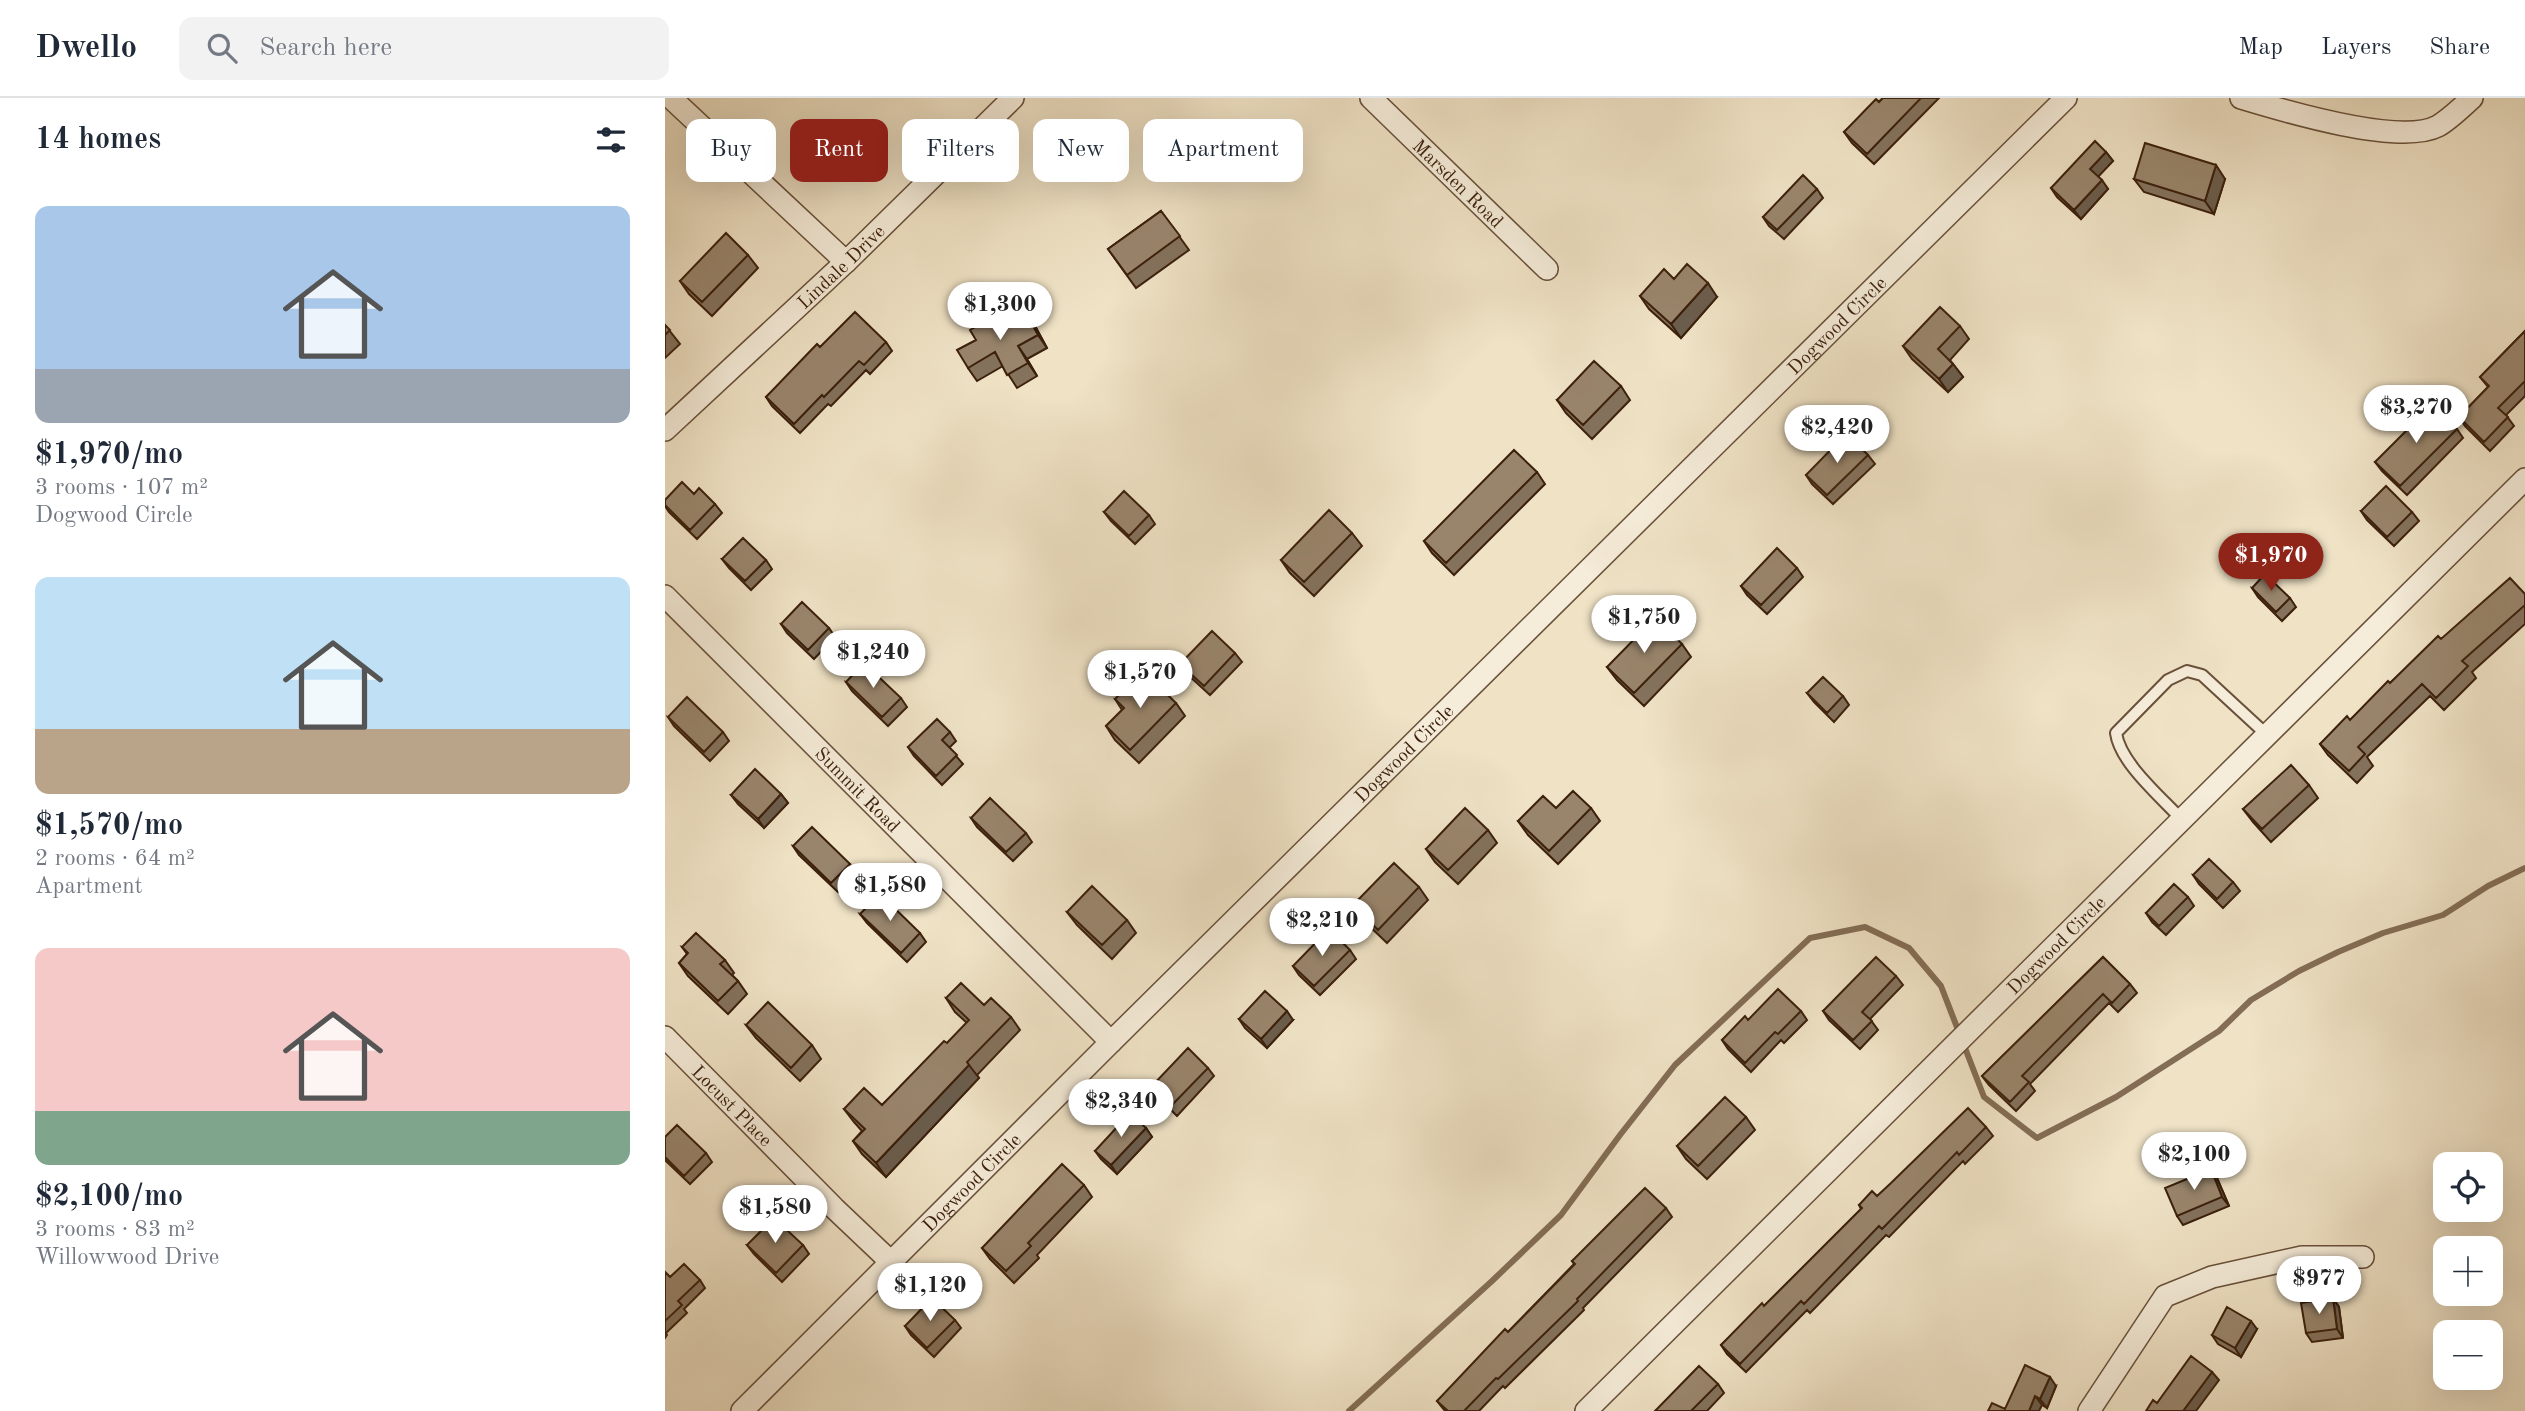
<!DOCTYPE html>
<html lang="en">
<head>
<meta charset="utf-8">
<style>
  :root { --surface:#fff; --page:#f2f2f3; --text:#1f2937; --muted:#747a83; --line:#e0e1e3; --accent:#8f2418 }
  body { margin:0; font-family:"Old Standard TT",serif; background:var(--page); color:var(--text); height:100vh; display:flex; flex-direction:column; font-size:26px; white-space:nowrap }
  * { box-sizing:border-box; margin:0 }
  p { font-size:23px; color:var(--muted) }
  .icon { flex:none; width:38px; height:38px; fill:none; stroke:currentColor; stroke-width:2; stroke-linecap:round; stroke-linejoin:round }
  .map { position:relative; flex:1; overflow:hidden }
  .drawer { display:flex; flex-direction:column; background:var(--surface); width:665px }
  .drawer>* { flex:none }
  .guide { position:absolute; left:21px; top:21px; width:665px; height:63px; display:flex; gap:14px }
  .fabs { position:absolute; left:1768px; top:1054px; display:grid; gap:14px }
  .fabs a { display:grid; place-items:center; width:70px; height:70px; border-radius:14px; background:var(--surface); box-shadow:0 7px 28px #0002; font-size:35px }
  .price { position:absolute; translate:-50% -60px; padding:0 16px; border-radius:24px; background:#fff; color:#222; font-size:23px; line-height:46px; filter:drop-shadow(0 2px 4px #0008) }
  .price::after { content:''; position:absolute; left:50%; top:42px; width:21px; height:16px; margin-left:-10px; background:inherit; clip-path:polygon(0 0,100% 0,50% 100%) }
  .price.current { background:var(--accent); color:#fff }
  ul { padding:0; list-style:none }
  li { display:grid; align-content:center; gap:14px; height:371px; padding:0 35px }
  li span { display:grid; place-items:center; height:217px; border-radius:14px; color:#555 }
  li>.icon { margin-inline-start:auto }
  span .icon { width:126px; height:126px; fill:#fffc; stroke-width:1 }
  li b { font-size:30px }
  h2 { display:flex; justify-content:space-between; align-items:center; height:84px; padding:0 35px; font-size:30px }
  .pill { padding:0 24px; border-radius:14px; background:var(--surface); box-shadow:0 7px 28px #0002; font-size:24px; line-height:63px }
  .pill.current { background:var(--accent); color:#fff }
  header { display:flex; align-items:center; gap:42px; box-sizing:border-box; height:98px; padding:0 35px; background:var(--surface); border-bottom:2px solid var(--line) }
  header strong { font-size:33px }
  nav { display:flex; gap:38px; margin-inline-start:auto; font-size:24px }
  .search { width:490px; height:63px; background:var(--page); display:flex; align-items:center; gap:18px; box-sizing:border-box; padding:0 24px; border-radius:14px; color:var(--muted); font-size:26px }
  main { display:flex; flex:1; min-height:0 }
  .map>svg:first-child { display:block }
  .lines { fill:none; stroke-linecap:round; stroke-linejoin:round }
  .stream { stroke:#836d55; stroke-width:6 }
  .service-casing { stroke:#69503a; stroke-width:14 }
  .minor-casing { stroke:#69503a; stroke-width:24 }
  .service { stroke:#f5ecd9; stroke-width:10 }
  .minor { stroke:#f5ecd9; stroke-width:21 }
  .wall { fill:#84725d; stroke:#3c200c; stroke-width:2 }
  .shaded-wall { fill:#6b5d4c; stroke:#3c200c; stroke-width:2 }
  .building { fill:#99856c; stroke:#3c200c; stroke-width:2 }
  .labels { text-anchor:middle; stroke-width:5; stroke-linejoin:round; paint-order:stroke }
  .street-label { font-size:19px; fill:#3c200c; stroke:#f5ecd9 }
</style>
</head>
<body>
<header>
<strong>Dwello</strong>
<div class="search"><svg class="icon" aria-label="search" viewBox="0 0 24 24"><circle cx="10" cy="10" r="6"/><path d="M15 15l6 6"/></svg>Search here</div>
<nav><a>Map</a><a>Layers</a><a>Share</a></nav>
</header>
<main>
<section class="drawer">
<h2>14 homes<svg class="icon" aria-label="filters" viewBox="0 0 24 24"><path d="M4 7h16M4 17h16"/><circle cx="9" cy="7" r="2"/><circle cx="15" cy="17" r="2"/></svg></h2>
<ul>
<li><span style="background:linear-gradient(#a9c7e8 75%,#9aa5b1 0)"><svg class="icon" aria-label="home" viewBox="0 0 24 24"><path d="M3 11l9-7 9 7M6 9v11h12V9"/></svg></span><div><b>$1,970/mo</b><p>3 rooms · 107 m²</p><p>Dogwood Circle</p></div></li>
<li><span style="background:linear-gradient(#bfe0f5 70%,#b9a48a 0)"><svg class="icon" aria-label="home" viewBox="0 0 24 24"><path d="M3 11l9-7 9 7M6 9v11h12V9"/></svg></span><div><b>$1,570/mo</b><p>2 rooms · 64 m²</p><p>Apartment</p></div></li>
<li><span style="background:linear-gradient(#f6c9c9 75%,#7fa58c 0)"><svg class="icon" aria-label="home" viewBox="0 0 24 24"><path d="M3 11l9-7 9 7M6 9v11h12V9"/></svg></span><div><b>$2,100/mo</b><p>3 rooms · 83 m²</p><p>Willowwood Drive</p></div></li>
</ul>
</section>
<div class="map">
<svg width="1860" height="1313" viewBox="0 0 1860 1313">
  <rect width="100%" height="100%" fill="#efe2c5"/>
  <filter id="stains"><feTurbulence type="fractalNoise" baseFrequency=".00286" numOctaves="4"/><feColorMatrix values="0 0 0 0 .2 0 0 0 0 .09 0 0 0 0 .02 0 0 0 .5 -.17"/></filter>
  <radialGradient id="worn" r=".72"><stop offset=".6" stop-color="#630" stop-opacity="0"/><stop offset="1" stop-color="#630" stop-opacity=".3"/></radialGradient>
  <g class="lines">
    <path class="stream" d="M684 1313 827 1183 896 1117 955 1037 1010 967 1145 840 1200 829 1244 850 1276 888 1319 999 1372 1040 1451 999 1554 933 1586 902 1634 873 1673 854 1718 835 1778 817 1823 788 1860 770"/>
    <g class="service-casing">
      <path id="service" d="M1517 722C1496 699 1455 665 1451 635L1503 582 1522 573 1537 577 1602 637"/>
    </g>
    <g class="minor-casing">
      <g id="minor">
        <path d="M6 0 181 164"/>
        <path id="s1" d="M706 0 882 171"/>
        <path d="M1576 0C1619 13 1735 48 1773 28 1785 21 1797 9 1807 0"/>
        <path id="s2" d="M0 332 184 161 348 0"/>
        <path id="s3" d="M0 498 446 944"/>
        <path id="s4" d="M0 939 169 1110 227 1165"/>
        <path id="s5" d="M77 1313 446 944 1401 0"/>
        <path id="s6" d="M921 1313 1860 381"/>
        <path d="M1424 1313 1500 1198 1547 1179 1637 1159H1698"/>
      </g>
    </g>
    <use href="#service" class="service"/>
    <use href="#minor" class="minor"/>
  </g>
  <path class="wall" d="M1218 0H1274L1209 66 1187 45 1179 34Z
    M1441 54 1448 63 1433 78 1443 91 1416 121 1392 99 1386 90Z
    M1469 81H1560L1549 116 1479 94Z
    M1152 91 1158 100 1119 141 1104 128 1098 119Z
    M496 113 524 152 471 190 443 151Z
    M83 157 93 170 47 218 24 196 15 183Z
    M1009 181 1052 199 1016 240 984 211 975 198Z
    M359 212 369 226 382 250 362 261 372 278 352 290 338 268 312 283 303 270 311 242Z
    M0 227 15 246 0 260Z
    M1295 228 1304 241 1285 262 1298 279 1283 294 1247 261 1238 248Z
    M1860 233V298L1841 317 1849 328 1825 353 1800 328 1794 319 1823 289 1815 279Z
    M221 244 227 253 205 276 201 272 166 308 163 306 135 335 107 308 101 299 155 249Z
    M956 288 965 302 927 341 901 315 892 302Z
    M1792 331 1798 340 1742 397 1717 373 1710 364Z
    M1185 345 1203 357 1210 366 1168 406 1147 386 1141 377Z
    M872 374 880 386 789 477 767 455 759 443Z
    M29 396 50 406 57 415 32 441 4 414 0 408V402Z
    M1696 413 1747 414 1754 423 1729 448 1702 422Z
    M439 414 484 417 490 426 470 446 446 423Z
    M687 435 697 448 649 498 625 475 616 462Z
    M57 461 101 462 107 471 86 492 64 470Z
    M1132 470 1138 479 1102 516 1082 497 1076 488Z
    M1587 490 1625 500 1631 509 1617 523 1593 499Z
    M1860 496V526L1807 574 1811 580 1779 612 1765 598 1702 659 1708 668 1692 685 1663 657 1655 646 1685 622 1725 585 1776 541Z
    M116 526 164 530 170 539 149 561 122 535Z
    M1017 546 1026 559 979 608 952 582 942 569Z
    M570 555 577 564 545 597 521 575 515 566Z
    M181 584 236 600 242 609 223 628 187 593Z
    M1142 595 1178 598 1184 607 1169 624 1149 604Z
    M450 601 511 605 520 618 474 665 450 642 441 628 457 612Z
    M3 619 58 634 64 643 45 663 9 628Z
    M285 634 291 643 284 650 298 666 277 687 249 658 243 649Z
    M1644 687 1653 700 1606 744 1588 724 1578 711Z
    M116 696 123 705 99 730 73 706 66 697Z
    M891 710H926L935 723 893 766 863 737 853 723Z
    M306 720 361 735 367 744 348 763 312 729Z
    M823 732 832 745 793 786 770 764 761 751Z
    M128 748 185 766 191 775 173 794 134 757Z
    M1528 777 1568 784 1575 793 1558 810 1534 786Z
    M754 789 763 802 722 845 697 821 688 807Z
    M1523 799 1529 808 1501 837 1487 824 1481 815Z
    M402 814 462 822 471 835 447 861 412 827Z
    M195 816 255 835 261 844 242 864 202 825Z
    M17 849 60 862 69 875 67 877 73 883 82 896 63 916 23 878 14 865 22 856Z
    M685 852 691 861 655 897 634 877 628 868Z
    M1438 859 1465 886 1472 895 1453 914 1444 905 1365 986 1370 993 1351 1013 1324 987 1317 978Z
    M1231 878 1238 887 1205 921 1213 932 1195 951 1164 922 1158 913Z
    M281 900 319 907 346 919 355 932 312 977 314 980 221 1079 197 1056 188 1043 197 1033 189 1024 179 1011 217 1007 282 945 302 925 290 914Z
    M1136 913 1142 922 1119 945 1116 942 1086 974 1063 951 1057 942 1083 922Z
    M574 921 628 922 602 950 580 930Z
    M81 927 147 947 156 961 135 983 91 940Z
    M543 970 549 978 512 1018 492 998 486 989Z
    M1081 1019 1090 1032 1042 1081 1021 1061 1012 1048Z
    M1321 1029 1328 1038 1300 1066 1298 1063 1224 1139 1221 1137 1145 1215 1142 1212 1081 1274 1062 1256 1056 1247 1099 1208 1196 1111 1194 1107 1212 1098Z
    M481 1030 487 1039 452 1076 436 1061 430 1053Z
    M0 1039 41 1055 47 1064 25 1086 0 1062Z
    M1552 1080 1564 1108 1518 1127 1512 1118Z
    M419 1087 427 1099 372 1157 374 1160 349 1185 325 1161 317 1150Z
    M1001 1110 1007 1119 918 1210 919 1212 840 1290 838 1288 814 1313H780L772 1303 843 1234 909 1166 907 1163Z
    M82 1147H138L144 1156 117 1184 89 1156Z
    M0 1174 5 1179 35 1182 40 1190 19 1211 22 1215 1 1235 2 1237 0 1240Z
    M1668 1200 1674 1209 1678 1240 1647 1244 1641 1235Z
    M290 1222 296 1230 269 1259 246 1237 240 1228Z
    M1592 1231 1576 1259 1553 1246 1547 1237Z
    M1053 1286 1059 1295 1042 1313H990Z
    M1391 1288 1382 1310 1377 1307 1340 1311Z"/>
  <path class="shaded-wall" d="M1441 54 1448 63 1432 80 1425 71Z
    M1551 67 1560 81 1549 116 1540 103Z
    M1437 82 1443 91 1416 121 1409 112Z
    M1043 185 1052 199 1016 240 1006 226Z
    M359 212 369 226 382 250 373 237Z
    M353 248 362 261 372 278 363 265Z
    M1288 266 1298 279 1283 294 1274 281Z
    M116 696 123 705 99 730 93 721Z
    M622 913 628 922 602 950 596 941Z
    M304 967 314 980 221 1079 211 1065Z
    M481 1030 487 1039 452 1076 446 1067Z
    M1546 1071 1552 1080 1564 1108 1557 1099Z
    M1668 1200 1674 1209 1678 1240 1672 1231Z
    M1586 1223 1592 1231 1576 1259 1570 1250Z
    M1547 1274 1554 1282 1531 1313H1518Z
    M1385 1279 1391 1288 1382 1310 1375 1301Z
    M1370 1298 1377 1307 1374 1313H1364Z"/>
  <path class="building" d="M1218 0H1256L1202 56 1179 34 1211 1 1214 4Z
    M1430 43 1441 54 1425 71 1437 82 1409 112 1386 90Z
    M1480 45 1551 67 1540 103 1469 81Z
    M1138 77 1152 91 1112 132 1098 119Z
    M496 113 515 138 462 177 443 151Z
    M61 135 83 157 37 204 15 183Z
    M1022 166 1043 185 1006 226 975 198 999 171 1009 181Z
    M1275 209 1295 228 1273 251 1288 266 1274 281 1238 248Z
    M359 212 373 237 353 248 363 265 342 277 330 254 303 270 292 252 311 242 305 232 330 218 335 226Z
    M190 214 221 244 199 267 194 263 159 299 157 297 129 326 101 299 152 246 155 249Z
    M0 227 5 232 0 237Z
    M1860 233V283L1833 310 1843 319 1819 344 1794 319 1824 288 1815 279Z
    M929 263 956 288 918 327 892 302Z
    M1767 307 1792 331 1735 388 1710 364Z
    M1178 339 1185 345 1188 342 1203 357 1162 397 1141 377Z
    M849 352 872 374 781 465 759 443Z
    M17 384 29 396 34 390 50 406 25 432 0 407V402Z
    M1721 388 1747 414 1722 439 1696 413Z
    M459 393 484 417 464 438 439 414Z
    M664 412 687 435 639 484 616 462Z
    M78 440 101 462 80 483 57 461Z
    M1112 450 1132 470 1096 507 1076 488Z
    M1600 476 1625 500 1611 514 1587 490Z
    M1845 480 1860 496V507L1797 563 1803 568 1771 600 1757 586 1693 649 1700 656 1684 673 1655 646 1682 618 1685 622 1723 583 1725 585 1773 538 1776 541Z
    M137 504 164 530 143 552 116 526Z
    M990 520 1017 546 969 595 942 569Z
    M547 533 570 555 539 588 515 566Z
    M199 565 236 600 217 619 181 584Z
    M478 573 511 605 465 652 441 628 459 610 450 601Z
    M1158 579 1178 598 1162 615 1142 595Z
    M22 599 58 634 39 654 3 619Z
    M272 621 285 634 277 642 292 657 271 678 243 649Z
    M1626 667 1644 687 1597 731 1578 711Z
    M90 671 116 696 93 721 66 697Z
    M908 693 926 710 884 753 853 723 878 698 891 710Z
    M325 700 361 735 341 754 306 720Z
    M800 710 823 732 783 772 761 751Z
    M147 729 185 766 166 785 128 748Z
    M1544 761 1568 784 1552 801 1528 777Z
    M729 765 754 789 713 832 688 807Z
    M1509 786 1523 799 1494 828 1481 815Z
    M427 788 462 822 437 847 402 814Z
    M215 796 255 835 236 855 195 816Z
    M664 831 685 852 649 888 628 868Z
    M31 835 60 862 55 866 73 883 53 903 14 865 23 855 17 849Z
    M1211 859 1231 878 1197 914 1207 923 1188 942 1158 913Z
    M1438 859 1465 886 1447 905 1438 896 1357 978 1364 984 1345 1004 1317 978Z
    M296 885 319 907 326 900 346 919 302 964 304 967 211 1065 188 1043 200 1031 179 1011 199 990 217 1007 279 943 282 945 304 922 281 900Z
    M1113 891 1136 913 1113 936 1110 934 1080 965 1057 942 1080 918 1083 922Z
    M600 893 622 913 596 941 574 921Z
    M103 904 147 947 126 970 81 927Z
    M523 950 543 970 505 1009 486 989Z
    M1060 999 1081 1019 1033 1068 1012 1048Z
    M1303 1010 1321 1029 1294 1057 1292 1054 1217 1131 1214 1128 1139 1206 1136 1203 1075 1266 1056 1247 1097 1205 1099 1208 1197 1110 1194 1107 1207 1093 1212 1098 1226 1085Z
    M465 1015 481 1030 446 1067 430 1053Z
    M12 1027 41 1055 19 1078 0 1059V1039Z
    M397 1066 419 1087 363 1145 366 1148 341 1173 317 1150Z
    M1546 1071 1557 1099 1512 1118 1500 1090Z
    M980 1090 1001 1110 912 1201 913 1203 833 1281 831 1280 799 1313H783L772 1303 840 1231 843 1234 910 1166 907 1163Z
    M109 1120 138 1147 111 1175 82 1147Z
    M19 1166 35 1182 13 1203 17 1207 0 1223V1174L5 1179Z
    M267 1200 290 1222 262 1250 240 1228Z
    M1668 1200 1672 1231 1641 1235 1636 1205Z
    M1562 1209 1586 1223 1570 1250 1547 1237Z
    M1526 1258 1547 1274 1518 1313H1481L1488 1302 1492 1305Z
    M1360 1267 1385 1279 1375 1301 1370 1298 1364 1313H1323L1327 1305 1340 1311Z
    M1034 1268 1053 1286 1026 1313H990Z"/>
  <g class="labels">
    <g class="street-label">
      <text dy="7" stroke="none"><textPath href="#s1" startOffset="122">Marsden Road</textPath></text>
      <text dy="7" stroke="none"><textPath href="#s2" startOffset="240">Lindale Drive</textPath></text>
      <text dy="7" stroke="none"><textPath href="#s5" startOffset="1542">Dogwood Circle</textPath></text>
      <text dy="7" stroke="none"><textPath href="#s5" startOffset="933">Dogwood Circle</textPath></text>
      <text dy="7" stroke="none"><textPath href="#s3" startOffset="273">Summit Road</textPath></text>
      <text dy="7" stroke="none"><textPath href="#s6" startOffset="662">Dogwood Circle</textPath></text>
      <text dy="7" stroke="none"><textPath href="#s4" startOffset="96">Locust Place</textPath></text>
      <text dy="7" stroke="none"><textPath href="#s5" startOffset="324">Dogwood Circle</textPath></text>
    </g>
  </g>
  <rect width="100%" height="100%" filter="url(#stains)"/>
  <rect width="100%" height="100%" fill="url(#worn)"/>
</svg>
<div class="fabs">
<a><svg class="icon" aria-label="locate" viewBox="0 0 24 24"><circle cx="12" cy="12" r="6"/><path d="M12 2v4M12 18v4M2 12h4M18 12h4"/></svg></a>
<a>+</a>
<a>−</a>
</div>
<b class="price" style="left:335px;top:244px">$1,300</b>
<b class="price" style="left:1751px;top:347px">$3,270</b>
<b class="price" style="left:1172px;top:367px">$2,420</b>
<b class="price current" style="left:1606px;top:495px">$1,970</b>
<b class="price" style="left:979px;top:557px">$1,750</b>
<b class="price" style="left:208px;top:592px">$1,240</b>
<b class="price" style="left:475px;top:612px">$1,570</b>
<b class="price" style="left:225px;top:825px">$1,580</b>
<b class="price" style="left:657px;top:860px">$2,210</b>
<b class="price" style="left:456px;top:1041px">$2,340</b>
<b class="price" style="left:1529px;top:1094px">$2,100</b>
<b class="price" style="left:110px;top:1147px">$1,580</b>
<b class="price" style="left:1654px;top:1218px">$977</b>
<b class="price" style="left:265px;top:1225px">$1,120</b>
<div class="guide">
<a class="pill">Buy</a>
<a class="pill current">Rent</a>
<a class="pill">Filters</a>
<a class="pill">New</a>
<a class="pill">Apartment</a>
</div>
</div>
</main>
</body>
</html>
